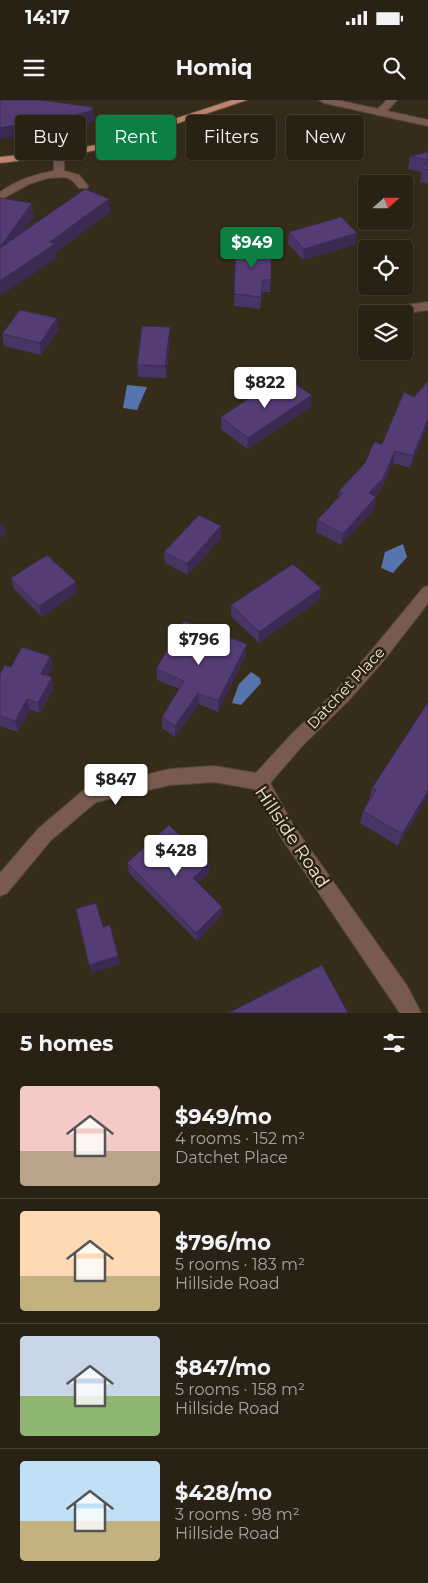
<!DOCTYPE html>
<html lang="en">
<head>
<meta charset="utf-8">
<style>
  :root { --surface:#282114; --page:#30291d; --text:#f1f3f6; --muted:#a5a3a0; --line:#443e34; --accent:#0b8043 }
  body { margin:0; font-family:Montserrat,sans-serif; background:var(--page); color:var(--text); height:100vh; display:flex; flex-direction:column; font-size:19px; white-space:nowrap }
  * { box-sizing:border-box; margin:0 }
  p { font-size:16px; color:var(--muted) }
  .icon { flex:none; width:28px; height:28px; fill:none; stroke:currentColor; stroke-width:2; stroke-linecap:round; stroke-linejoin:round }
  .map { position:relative; height:913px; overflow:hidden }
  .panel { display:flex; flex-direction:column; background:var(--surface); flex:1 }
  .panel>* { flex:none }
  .top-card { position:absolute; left:15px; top:15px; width:399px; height:45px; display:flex; gap:10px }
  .needle { width:32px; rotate:69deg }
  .tools { position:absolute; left:358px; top:75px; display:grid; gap:10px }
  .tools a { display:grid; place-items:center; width:55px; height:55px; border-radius:5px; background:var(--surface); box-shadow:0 2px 8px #0003,0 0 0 1px var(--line); font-size:25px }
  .price { position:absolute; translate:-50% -42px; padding:0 11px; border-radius:5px; background:#fff; color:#222; font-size:16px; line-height:32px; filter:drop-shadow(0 1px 2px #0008) }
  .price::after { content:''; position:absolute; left:50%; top:30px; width:15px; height:11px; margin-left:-8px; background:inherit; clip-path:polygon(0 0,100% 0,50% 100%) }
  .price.current { background:var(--accent); color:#fff }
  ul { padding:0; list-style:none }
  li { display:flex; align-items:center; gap:15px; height:125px; padding:0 20px }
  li+li { border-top:1px solid var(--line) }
  li span { display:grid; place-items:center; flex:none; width:140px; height:100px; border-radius:5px; color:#555 }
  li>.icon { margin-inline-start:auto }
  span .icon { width:60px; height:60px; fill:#fffc; stroke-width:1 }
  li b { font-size:21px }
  h2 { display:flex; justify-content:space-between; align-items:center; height:60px; padding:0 20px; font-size:21px }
  .chip { padding:0 18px; border-radius:5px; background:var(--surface); box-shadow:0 2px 8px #0003,0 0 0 1px var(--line); font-size:18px; line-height:45px }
  .chip.current { background:var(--accent); color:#fff }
  .status { display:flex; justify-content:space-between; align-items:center; height:35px; padding:0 25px; background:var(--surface); direction:ltr }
  .status svg { height:14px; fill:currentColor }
  header { display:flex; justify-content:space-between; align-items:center; height:65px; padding:0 20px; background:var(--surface); font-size:22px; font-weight:700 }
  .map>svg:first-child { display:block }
  .water { fill:#5675ae }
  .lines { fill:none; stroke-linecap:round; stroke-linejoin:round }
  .minor-casing { stroke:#544a39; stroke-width:2 }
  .major-casing { stroke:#544a39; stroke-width:2 }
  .minor { fill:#785a4f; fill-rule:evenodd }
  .major { fill:#c1856e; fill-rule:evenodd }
  .wall { fill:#493465 }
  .shaded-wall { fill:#3c2a52 }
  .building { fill:#553c75; stroke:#3c2a52 }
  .labels { text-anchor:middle; stroke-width:5; stroke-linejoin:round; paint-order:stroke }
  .street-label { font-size:15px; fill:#f0e9de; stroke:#2c2210 }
  .near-street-label { font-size:18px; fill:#f0e9de; stroke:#2c2210 }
</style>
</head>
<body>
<div class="status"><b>14:17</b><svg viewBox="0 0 49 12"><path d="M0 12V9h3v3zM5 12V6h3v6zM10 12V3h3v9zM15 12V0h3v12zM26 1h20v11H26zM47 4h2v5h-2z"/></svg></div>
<header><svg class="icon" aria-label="menu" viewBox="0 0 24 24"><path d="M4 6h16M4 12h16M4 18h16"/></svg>Homiq<svg class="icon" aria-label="search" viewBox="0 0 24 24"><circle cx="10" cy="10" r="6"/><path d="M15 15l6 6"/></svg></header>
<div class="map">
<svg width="428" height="913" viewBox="0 0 428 913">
  <rect width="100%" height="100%" fill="#362c1a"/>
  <path class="water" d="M127 285 147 287 137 310 123 308Z
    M403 444 407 457 393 473 381 468 385 452Z
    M251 572 260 578 261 583 241 605 232 603 239 584Z"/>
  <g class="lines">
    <g class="minor-casing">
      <path id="minor" d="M319 0H337L378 9 387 0H397L387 11 428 20V26L324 3Z
        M59 51 64 54V71L79 75 88 86 87 88H79L72 80 66 77 48 78 29 84 0 100V92C16 81 35 74 54 71V54Z
        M428 202V210L402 214H385L399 206Z
        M428 486V503L384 560 348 601 303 645 270 683 293 725 407 886 421 913H400L281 737 254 689 214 682 170 685 96 702 51 740 7 793 0 796V773L39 728 85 689 170 669 214 666 256 673 291 635 336 591 372 550 423 488Z"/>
    </g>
    <g class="major-casing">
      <path id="major" d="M232 0H247L101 49 74 55 0 63V57L74 49 95 45Z"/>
    </g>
    <use href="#minor" class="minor"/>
    <use href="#major" class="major"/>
  </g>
  <path class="wall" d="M0 0 94 19 92 22 48 32Z
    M428 52V84L420 82 422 72 408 69 410 56Z
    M289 132 356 144 303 160 288 144Z
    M236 144 271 180 270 192H262L260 209 234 206Z
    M170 227V238L166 278 138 277 137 265Z
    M59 230 41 255 4 246 2 234Z
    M259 300 311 307 247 349 221 329V317Z
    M427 327 410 368 393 363 381 390 375 396 374 409 341 445 316 432 317 420 338 398 339 391 382 344Z
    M221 438 188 475 165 463 164 452Z
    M11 478 77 493 42 517 14 489Z
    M321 488 319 500 259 543 231 516V505Z
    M246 555 218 612 199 604 175 637 162 628V617L179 589 157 580 156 569Z
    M50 556 53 567 48 576 54 588 40 613 30 610 18 632 0 626V574L11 567Z
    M372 688 428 696 398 746 360 723 363 711 369 700Z
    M127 763 209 764V773L198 783 222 807V815L197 841 129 773Z"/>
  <path class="shaded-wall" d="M93 7 94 19 92 22 48 32 47 21Z
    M45 19 46 31 0 39V28Z
    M109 99 111 112 56 152 57 158 0 196V181L50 142Z
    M32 103 34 117 1 163 0 147Z
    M357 133 356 144 303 160 304 149Z
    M57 218 59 230 41 255 40 243Z
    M170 227V238L166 278 165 266Z
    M312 295 311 307 247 349 248 338Z
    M428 319V326L410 368 413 356Z
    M395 351 393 363 381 390 367 405 369 393Z
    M376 397 374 409 341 445 343 434Z
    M3 422 6 434 0 438V425Z
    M221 426V438L188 475 187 464Z
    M76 482 77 493 42 517 39 506Z
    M321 488 319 500 259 543V532Z
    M247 544 246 555 218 612V601Z
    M50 556 53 567 43 585 41 574Z
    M52 577 54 588 40 613 38 603Z
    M198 593 199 604 175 637V626Z
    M27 599 30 610 18 632 15 621Z
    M428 691V696L398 746 402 734Z
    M209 764V773L193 788V778Z
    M222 807V815L197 841 196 833Z
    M118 856 120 864 92 873 89 865Z"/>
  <path class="building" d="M0 0H40L93 7 91 11 47 21 45 19 0 28Z
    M428 52V70L422 69 428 60 410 56Z
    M85 89 109 99 50 142 55 144 0 181V148Z
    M0 98 32 103 0 147Z
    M341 117 357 133 304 149 289 132Z
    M236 144 271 145V180H263L261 197 234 194Z
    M20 210 57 218 40 243 2 234Z
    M142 226 170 227 165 266 137 265Z
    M289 280 312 295 248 338 221 317 254 295 259 300Z
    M428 281V319L413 356 395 351 383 378 369 393 376 397 343 434 317 420 343 393 339 391 365 363 374 342 382 344 404 292 414 297Z
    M199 415 221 426 187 464 164 452Z
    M47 455 76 482 39 506 11 478Z
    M293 464 321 488 259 532 231 505Z
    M184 521 247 544 218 601 198 593 175 626 162 617 184 581 156 569Z
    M22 547 50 556 41 574 52 577 38 603 27 599 15 621 0 616V574L5 565 11 567Z
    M428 602V691L402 734 363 711 376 690 372 688Z
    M169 725 209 764 193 778 222 807 196 833 127 763Z
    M96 803 103 827 110 825 118 856 89 865 76 809Z
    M322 865 348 913H228Z"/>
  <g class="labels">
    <g class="street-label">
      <text transform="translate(346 588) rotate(-47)" y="5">Datchet Place</text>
    </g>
    <g class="near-street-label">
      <text transform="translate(292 737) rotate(56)" y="6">Hillside Road</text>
    </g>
  </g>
</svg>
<div class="tools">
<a><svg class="needle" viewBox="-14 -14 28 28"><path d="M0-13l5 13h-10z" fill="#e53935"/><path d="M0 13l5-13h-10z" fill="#a5a3a0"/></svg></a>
<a><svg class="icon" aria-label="locate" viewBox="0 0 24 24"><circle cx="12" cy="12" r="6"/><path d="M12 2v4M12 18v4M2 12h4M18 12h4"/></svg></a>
<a><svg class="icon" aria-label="layers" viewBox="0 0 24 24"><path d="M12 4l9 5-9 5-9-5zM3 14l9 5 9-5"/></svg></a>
</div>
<b class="price current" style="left:252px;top:169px">$949</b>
<b class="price" style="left:265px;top:309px">$822</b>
<b class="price" style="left:199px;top:566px">$796</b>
<b class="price" style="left:116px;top:706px">$847</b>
<b class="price" style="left:176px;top:777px">$428</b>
<div class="top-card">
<a class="chip">Buy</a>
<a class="chip current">Rent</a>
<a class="chip">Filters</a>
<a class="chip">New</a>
</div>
</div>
<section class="panel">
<h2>5 homes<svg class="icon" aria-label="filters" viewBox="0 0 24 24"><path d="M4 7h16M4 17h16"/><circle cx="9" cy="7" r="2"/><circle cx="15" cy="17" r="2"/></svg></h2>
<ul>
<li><span style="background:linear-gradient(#f6c9c9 65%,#b9a48a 0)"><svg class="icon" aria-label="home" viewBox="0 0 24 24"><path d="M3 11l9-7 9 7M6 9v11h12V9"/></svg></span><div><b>$949/mo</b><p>4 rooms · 152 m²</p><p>Datchet Place</p></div></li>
<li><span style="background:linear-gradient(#ffd9b3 65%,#c2b280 0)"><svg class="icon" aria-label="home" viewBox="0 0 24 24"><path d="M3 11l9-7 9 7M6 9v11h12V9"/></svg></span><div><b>$796/mo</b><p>5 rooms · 183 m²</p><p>Hillside Road</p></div></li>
<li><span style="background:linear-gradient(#c9d6e8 60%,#8fb573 0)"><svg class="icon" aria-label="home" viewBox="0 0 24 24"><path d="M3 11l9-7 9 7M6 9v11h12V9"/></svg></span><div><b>$847/mo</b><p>5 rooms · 158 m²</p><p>Hillside Road</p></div></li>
<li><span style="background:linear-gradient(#bfe0f5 60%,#c2b280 0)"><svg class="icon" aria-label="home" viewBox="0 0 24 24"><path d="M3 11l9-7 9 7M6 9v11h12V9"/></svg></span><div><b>$428/mo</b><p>3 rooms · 98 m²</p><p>Hillside Road</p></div></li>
</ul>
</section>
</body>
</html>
